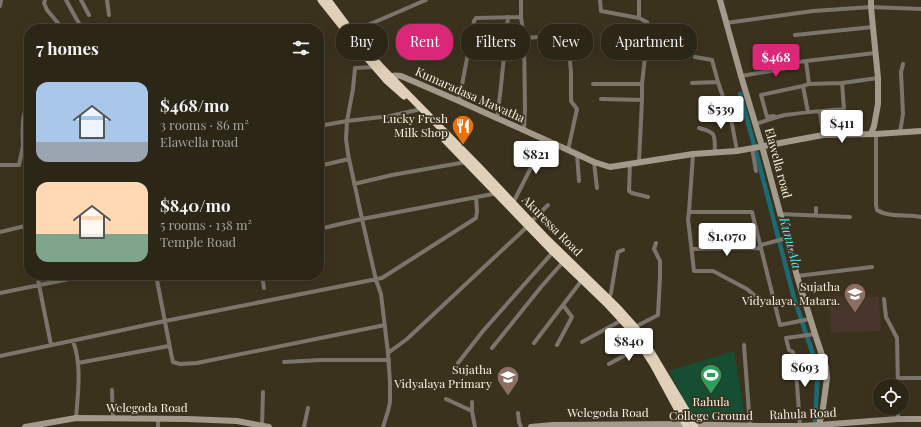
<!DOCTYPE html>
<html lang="en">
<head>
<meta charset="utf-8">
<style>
  :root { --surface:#2c2616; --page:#342e1f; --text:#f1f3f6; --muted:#a6a5a1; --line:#484335; --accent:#db2777 }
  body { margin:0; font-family:"Playfair Display",serif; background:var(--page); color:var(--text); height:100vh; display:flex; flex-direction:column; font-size:15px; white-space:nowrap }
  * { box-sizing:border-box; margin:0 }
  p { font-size:13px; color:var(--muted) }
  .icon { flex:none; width:22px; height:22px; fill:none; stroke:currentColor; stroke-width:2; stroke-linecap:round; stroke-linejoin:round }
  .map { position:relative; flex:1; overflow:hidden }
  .sheet { position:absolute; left:24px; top:24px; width:300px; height:256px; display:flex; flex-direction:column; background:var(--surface); border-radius:16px; box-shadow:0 4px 16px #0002,0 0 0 1px var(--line) }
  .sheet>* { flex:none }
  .banner { position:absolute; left:336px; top:24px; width:380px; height:36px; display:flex; gap:8px }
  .controls { position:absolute; left:873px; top:379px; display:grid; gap:8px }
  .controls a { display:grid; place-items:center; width:36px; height:36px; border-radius:50%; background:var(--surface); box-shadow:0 4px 16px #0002,0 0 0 1px var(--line); font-size:20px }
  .price { position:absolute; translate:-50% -34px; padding:0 9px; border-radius:4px; background:#fff; color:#222; font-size:13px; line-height:26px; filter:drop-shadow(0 1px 2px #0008) }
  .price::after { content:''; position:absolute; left:50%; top:24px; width:12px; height:9px; margin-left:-6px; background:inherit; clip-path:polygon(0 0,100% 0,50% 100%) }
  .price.active { background:var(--accent); color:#fff }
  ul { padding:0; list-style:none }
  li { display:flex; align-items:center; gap:12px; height:100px; padding:0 12px }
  li span { display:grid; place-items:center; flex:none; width:112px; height:80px; border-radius:12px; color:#555 }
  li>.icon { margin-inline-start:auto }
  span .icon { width:48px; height:48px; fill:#fffc; stroke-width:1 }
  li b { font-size:17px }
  h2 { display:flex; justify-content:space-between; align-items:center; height:48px; padding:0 12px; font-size:17px }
  .tag { padding:0 14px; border-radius:16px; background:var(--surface); box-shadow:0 4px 16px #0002,0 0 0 1px var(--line); font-size:14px; line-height:36px }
  .tag.active { background:var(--accent); color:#fff }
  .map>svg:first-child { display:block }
  .education { fill:#48362d }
  .green { fill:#154e33 }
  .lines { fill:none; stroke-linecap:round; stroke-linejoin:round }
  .canal { stroke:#1b6b75; stroke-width:4.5 }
  .street { stroke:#7b756c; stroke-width:4 }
  .secondary { stroke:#a49a8b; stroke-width:6 }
  .highway { stroke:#e0d0b9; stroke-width:7 }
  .labels { text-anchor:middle; stroke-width:3.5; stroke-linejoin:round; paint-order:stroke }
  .street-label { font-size:12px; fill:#f7f1e4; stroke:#3b321e }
  .poi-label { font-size:12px; fill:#f7f1e4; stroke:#3b321e; text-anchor:end }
  .water-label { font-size:13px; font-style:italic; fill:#52e4f6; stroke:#3b321e }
</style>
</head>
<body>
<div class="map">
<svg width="921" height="427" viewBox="0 0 921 427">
  <rect width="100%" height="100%" fill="#3b321e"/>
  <path class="education" d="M829 296 879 297 881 331 831 333Z"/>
  <path class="green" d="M734 351 746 422 694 419 669 371Z"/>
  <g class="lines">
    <path class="canal" d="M740 94 755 148 794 298 818 369 815 421"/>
    <path class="street" d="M45 0 44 3 47 10 63 29
      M66 0 77 20 83 29
      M81 0 89 15
      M107 0 109 15
      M521 0V17L524 38 525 109 524 131
      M600 0 601 11 639 18 647 22 648 29 642 84V100L639 162
      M0 6 1 0
      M639 18V0
      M726 23 813 11 871 7 921 9
      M352 32 361 28 426 0
      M795 35 873 27
      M524 38 555 36
      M695 57 712 60 718 82 732 124 737 151
      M375 67 355 68 353 89 347 121 346 139 348 154 362 219 376 280 381 294 388 353 390 382V402L388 411 383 427
      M741 76 793 67 792 63 806 61
      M692 83 718 82
      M593 84H642
      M809 84 806 61 875 53
      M29 98C22 116 22 128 23 146L29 144
      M601 99 642 100
      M459 101 474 21 476 18 521 17
      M808 112 803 86 809 84 842 83 878 78
      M820 112 823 135
      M774 118V116L767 117 761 95 803 86
      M497 119 501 86 508 17
      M756 124C765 121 775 117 785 115 805 112 825 111 844 109L842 83
      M319 126 347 121 390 116 417 110
      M699 128C718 133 714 135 715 153
      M900 132 903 114 901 72 903 64
      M876 134V205L877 210C889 218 907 214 921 217
      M752 148 756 171
      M568 150 577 109 571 101V72L570 61
      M577 154 579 181
      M594 162 597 188
      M630 163 629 191 632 193 648 197
      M0 165H19L23 146
      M319 166 349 159
      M354 184 392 175 466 162
      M513 203 545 140
      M816 208V215
      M689 212 693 154
      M780 214 850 217
      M531 222 548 205
      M26 225 29 239
      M319 229 362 219 498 193
      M0 232 29 225
      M761 245 787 238
      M692 249 761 248
      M37 275 51 345
      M156 275 171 353 173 362 180 364 197 363 385 325
      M262 275 264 288
      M797 276 872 267
      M0 293 89 275
      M609 298 611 293 617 257 618 252 623 250
      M884 299 886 317 897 338 898 386
      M775 305 762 300 754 295 747 289 713 271H694L688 219 689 212H752L780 325 810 319
      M635 327 658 315 660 277V261L654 249 656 243
      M73 341C82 365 78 393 76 418
      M582 342 622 320
      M534 343 582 280
      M557 345 572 317 563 305
      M744 345 750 426
      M492 348 541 287 563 262
      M388 353 407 339 528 226
      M0 356 165 321 382 278 476 218 477 211 476 197
      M284 362 321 360H389
      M78 363 169 346
      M458 363 483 331 553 252
      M609 364 642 346
      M898 378H921
      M112 390 113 419
      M446 399 472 411
      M472 402V411L475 427
      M518 413 519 422 521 427
      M898 419V408
      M262 426 263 392
      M800 426 797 384 793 352 789 350 786 338 815 334
      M158 427V419
      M304 427 308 408"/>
    <path class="secondary" d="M720 0 741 76 762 146 797 276 815 334 826 367 827 378 823 408 819 425
      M871 0V7L878 78V104L874 126 871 134
      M388 80C392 75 395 75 401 76L459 101 568 150 594 162 610 167 693 154 737 151 823 135 876 134 921 131
      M25 427 76 418 187 419 237 421 269 427
      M531 427 553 425 680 424 760 426H800L819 425 898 419H921"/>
    <path class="highway" d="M321 0 368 59 387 81 404 96
      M328 0 360 43 382 68 480 168 544 236 618 308 635 327 647 345 689 415 695 427
      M445 140 553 252 606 303 630 329 653 364 687 427"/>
  </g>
  <defs>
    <g id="restaurant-pin" transform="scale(1.15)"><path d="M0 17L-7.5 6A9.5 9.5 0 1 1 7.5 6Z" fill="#e8710a" stroke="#3b321e"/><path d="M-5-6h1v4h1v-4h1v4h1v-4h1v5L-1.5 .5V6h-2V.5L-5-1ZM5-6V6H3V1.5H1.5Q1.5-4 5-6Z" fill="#fff"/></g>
    <g id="school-pin" transform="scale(1.15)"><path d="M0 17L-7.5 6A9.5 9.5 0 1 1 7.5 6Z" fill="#8d6e63" stroke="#3b321e"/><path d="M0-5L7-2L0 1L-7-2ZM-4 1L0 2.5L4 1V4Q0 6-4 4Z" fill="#fff"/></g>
    <g id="stadium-pin" transform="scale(1.15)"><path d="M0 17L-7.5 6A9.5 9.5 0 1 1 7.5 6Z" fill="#2e9e5b" stroke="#3b321e"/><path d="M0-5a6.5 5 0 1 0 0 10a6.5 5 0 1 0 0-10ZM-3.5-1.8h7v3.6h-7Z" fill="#fff"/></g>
  </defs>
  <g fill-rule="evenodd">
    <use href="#restaurant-pin" x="463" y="126"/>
    <use href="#school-pin" x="855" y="294"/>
    <use href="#stadium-pin" x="711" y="375"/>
    <use href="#school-pin" x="508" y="377"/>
  </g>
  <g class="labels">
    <g class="street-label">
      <text transform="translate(470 95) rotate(24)" y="4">Kumaradasa Mawatha</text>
      <text transform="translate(778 163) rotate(75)" y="4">Elawella road</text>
      <text transform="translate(552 226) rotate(45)" y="4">Akuressa Road</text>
      <text x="147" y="412">Welegoda Road</text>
      <text x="608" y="417">Welegoda Road</text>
      <text transform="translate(803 414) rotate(-2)" y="4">Rahula Road</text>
    </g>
    <g class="poi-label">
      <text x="448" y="123">Lucky Fresh<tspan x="448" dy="14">Milk Shop</tspan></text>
      <text x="840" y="291">Sujatha<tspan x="840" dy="14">Vidyalaya, Matara.</tspan></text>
      <text x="492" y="374">Sujatha<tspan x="492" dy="14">Vidyalaya Primary</tspan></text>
      <text x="711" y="406" text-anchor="middle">Rahula<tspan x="711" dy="14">College Ground</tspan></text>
    </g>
    <g class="water-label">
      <text transform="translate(791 243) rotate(75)" y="5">Kunu Ala</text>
    </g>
  </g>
</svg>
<div class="controls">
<a><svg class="icon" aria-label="locate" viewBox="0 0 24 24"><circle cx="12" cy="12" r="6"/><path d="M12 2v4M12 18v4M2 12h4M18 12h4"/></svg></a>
</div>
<b class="price active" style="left:776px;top:78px">$468</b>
<b class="price" style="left:721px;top:130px">$539</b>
<b class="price" style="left:842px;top:144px">$411</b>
<b class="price" style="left:536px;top:175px">$821</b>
<b class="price" style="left:727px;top:257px">$1,070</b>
<b class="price" style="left:629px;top:362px">$840</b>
<b class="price" style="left:805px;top:388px">$693</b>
<div class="banner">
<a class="tag">Buy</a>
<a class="tag active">Rent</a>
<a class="tag">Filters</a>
<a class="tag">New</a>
<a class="tag">Apartment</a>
</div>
<section class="sheet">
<h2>7 homes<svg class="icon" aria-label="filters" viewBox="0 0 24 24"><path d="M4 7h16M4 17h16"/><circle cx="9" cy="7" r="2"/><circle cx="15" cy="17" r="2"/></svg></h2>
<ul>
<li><span style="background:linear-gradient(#a9c7e8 75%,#9aa5b1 0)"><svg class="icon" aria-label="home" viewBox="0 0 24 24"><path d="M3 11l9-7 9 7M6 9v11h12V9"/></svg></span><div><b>$468/mo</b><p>3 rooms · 86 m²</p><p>Elawella road</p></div></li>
<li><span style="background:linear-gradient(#ffd9b3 65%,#7fa58c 0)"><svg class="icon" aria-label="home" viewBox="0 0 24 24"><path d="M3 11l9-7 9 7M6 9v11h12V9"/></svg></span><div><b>$840/mo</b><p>5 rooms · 138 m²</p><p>Temple Road</p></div></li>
</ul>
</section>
</div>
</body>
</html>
